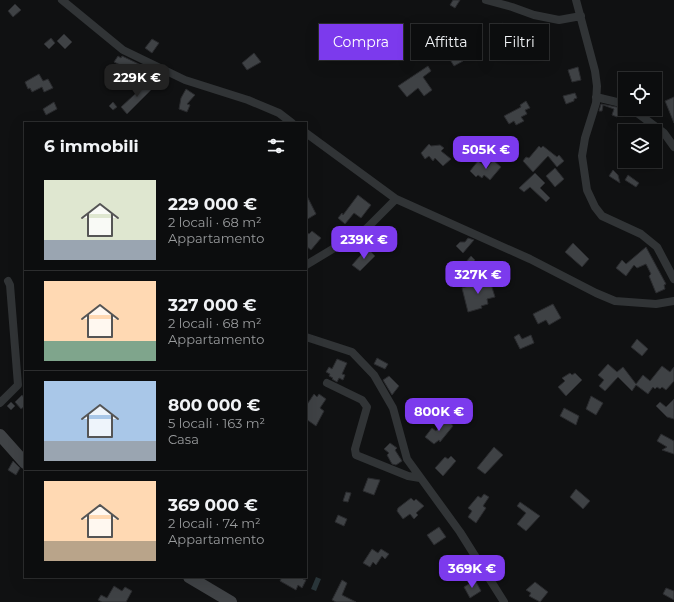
<!DOCTYPE html>
<html lang="it">
<head>
<meta charset="utf-8">
<style>
  :root { --surface:#0c0d0e; --page:#1a1b1c; --text:#f1f3f6; --muted:#9a9c9e; --line:#2c2d2e; --accent:#7c3aed }
  body { margin:0; font-family:Montserrat,sans-serif; background:var(--page); color:var(--text); height:100vh; display:flex; flex-direction:column; font-size:15px; white-space:nowrap }
  * { box-sizing:border-box; margin:0 }
  p { font-size:13px; color:var(--muted) }
  .icon { flex:none; width:22px; height:22px; fill:none; stroke:currentColor; stroke-width:2; stroke-linecap:round; stroke-linejoin:round }
  .map { position:relative; flex:1; overflow:hidden }
  .drawer { position:absolute; left:24px; top:122px; width:283px; height:456px; display:flex; flex-direction:column; background:var(--surface); border-radius:0px; box-shadow:0 4px 16px #0002,0 0 0 1px var(--line) }
  .drawer>* { flex:none }
  .guide { position:absolute; left:319px; top:24px; width:295px; height:36px; display:flex; gap:8px }
  .controls { position:absolute; left:618px; top:72px; display:grid; gap:8px }
  .controls a { display:grid; place-items:center; width:44px; height:44px; border-radius:0px; background:var(--surface); box-shadow:0 4px 16px #0002,0 0 0 1px var(--line); font-size:20px }
  .price { position:absolute; translate:-50% -34px; padding:0 9px; border-radius:8px; background:var(--accent); color:#fff; font-size:13px; line-height:26px; filter:drop-shadow(0 1px 2px #0008) }
  .price::after { content:''; position:absolute; left:50%; top:24px; width:12px; height:9px; margin-left:-6px; background:inherit; clip-path:polygon(0 0,100% 0,50% 100%) }
  .price.selected { background:#222; color:#fff }
  ul { padding:0; list-style:none }
  li { display:flex; align-items:center; gap:12px; height:100px; padding:0 20px }
  li+li { border-top:1px solid var(--line) }
  li span { display:grid; place-items:center; flex:none; width:112px; height:80px; border-radius:0px; color:#555 }
  li>.icon { margin-inline-start:auto }
  span .icon { width:48px; height:48px; fill:#fffc; stroke-width:1 }
  li b { font-size:17px }
  h2 { display:flex; justify-content:space-between; align-items:center; height:48px; padding:0 20px; font-size:17px }
  .pill { padding:0 14px; border-radius:0px; background:var(--surface); box-shadow:0 4px 16px #0002,0 0 0 1px var(--line); font-size:14px; line-height:36px }
  .pill.selected { background:var(--accent); color:#fff }
  .map>svg:first-child { display:block }
  .water { fill:#2a363a }
  .building { fill:#3f4245; stroke:#2a2b2e }
  .lines { fill:none; stroke-linecap:round; stroke-linejoin:round }
  .street { stroke:#313436; stroke-width:8 }
  .secondary { stroke:#404346; stroke-width:12 }
</style>
</head>
<body>
<div class="map">
<svg width="674" height="602" viewBox="0 0 674 602">
  <rect width="100%" height="100%" fill="#101112"/>
  <path class="water" d="M316 577 321 579 316 591 311 589Z"/>
  <path class="building" d="M453 0H460L455 8 450 5Z
    M15 4 21 10 13 17 8 11Z
    M503 23 513 38 502 45 500 42 495 44 492 38 496 35 493 30Z
    M64 34 72 42 65 49 57 41Z
    M51 38 55 43 49 49 44 44Z
    M152 39 159 43 152 53 145 48Z
    M358 45 362 52 352 61 348 54Z
    M254 53 261 62 247 70 242 63Z
    M458 53 463 61 454 66 449 58Z
    M118 56 121 58 122 56 145 67 141 75 114 62Z
    M428 66 431 71 423 77 432 90 424 96 418 88 407 97 398 86Z
    M578 67 581 80 572 82 568 70Z
    M39 74 43 81 48 79 53 88 44 92 42 87 32 92 30 88 28 89 25 82Z
    M147 83 153 88 127 114 121 107Z
    M186 89 195 95 187 104 190 105 187 112 179 109 181 98Z
    M575 93 577 98 574 99V101L566 104 563 96Z
    M674 97V123L665 101Z
    M526 101 530 108 525 110 527 114 521 117 524 121 516 125 514 121 509 124 504 116 521 107 520 105Z
    M54 102 57 109 46 115 43 109Z
    M113 102 117 107 113 110 109 106Z
    M601 104 627 109V111L620 110 617 117 612 115 614 109 603 105 602 111H599Z
    M429 144 431 146 440 145 444 148 441 151 451 159 443 166 435 158 433 161 429 156 425 159 421 153Z
    M539 146 541 148 543 146 557 157 559 155 564 161 557 167 548 156 533 172 523 161 526 157 529 158Z
    M493 160 501 167 490 180 484 175 482 178 478 175 476 177 470 171 478 161 487 168Z
    M555 168 564 179 555 187 546 176Z
    M613 170 618 175 620 183 609 176Z
    M535 173 545 183 540 188 550 198 546 202 530 187 524 192 519 188Z
    M628 175 639 183 636 187 625 180Z
    M306 194 316 214 306 220Z
    M358 195 371 205 361 218 354 213 345 224 338 218 342 213 343 215Z
    M312 231 321 238 311 250 306 246V232L309 234Z
    M468 238 474 240 463 253 456 246 460 242H465Z
    M573 243 589 259 582 267 565 252Z
    M646 247 666 284 664 285 665 289 656 293 649 276 651 274 646 264 637 268 634 265 626 276 616 268 622 260 626 264Z
    M367 248 375 256 360 271 352 265Z
    M471 256 475 260 470 266 466 262Z
    M481 278 490 281 495 297 487 299 488 304 481 306 482 308 468 312 462 288 472 285Z
    M553 304 561 318 549 325 546 320 538 324 533 314Z
    M519 334 522 339 531 335 534 343 520 349 514 337Z
    M637 339 648 349 642 356 631 347Z
    M377 358 388 364 385 369 374 364Z
    M337 359 347 363 342 374 345 375 343 380 339 378 337 382 332 379 333 378 329 376 330 374 326 372 329 367 332 369Z
    M608 364 617 372 623 367 636 384 643 375 650 381 662 366 670 372 674 367V381L666 390 662 387 660 389 657 387 655 389 653 387 648 394 636 385 632 391 618 377 605 391 599 386 604 380 598 375Z
    M570 373 572 375 575 373 582 380 566 396 558 387 565 381 562 378Z
    M389 376 399 386 392 395 383 380Z
    M314 394 317 397 319 394 326 399 320 408 324 411 316 426 306 419V406Z
    M22 395 25 399V406L21 409 15 402Z
    M591 396 603 403 596 415 586 409Z
    M674 399V419L667 417 656 406 660 402 666 407Z
    M418 400 430 411 424 418 421 415 419 416 410 406Z
    M11 402 15 406 11 410 7 406Z
    M564 408 579 416 576 425 560 416Z
    M447 418 453 426 440 442 439 440 434 444 425 437 432 428 436 431Z
    M661 434 674 441V454L662 450 667 447 657 441Z
    M390 443 397 448 395 450 402 461 396 465 392 464 387 455 389 453 384 449Z
    M494 447 503 455 485 474 477 468Z
    M451 456 456 461 443 476 435 468 445 457 448 459Z
    M13 461 20 468 16 475 8 470Z
    M368 478 380 480 374 495 363 491Z
    M576 489 590 501 583 509 570 497Z
    M346 492 351 493 348 502 343 501Z
    M484 494 489 497 483 506 486 508 476 523 468 517 472 511 468 508 478 496 481 498Z
    M411 498 414 501 416 499 424 506 416 513 418 515 414 519 410 514 403 519 397 511 398 508Z
    M520 502 540 516 526 531 517 524 526 513 517 506Z
    M338 515 347 519 344 526 335 522Z
    M439 527 446 537 434 545 427 535Z
    M372 549 378 553 381 549 389 554 385 559 382 556 376 565 373 562 370 567 363 563Z
    M282 577H304L303 579 306 580 302 588 298 585 296 590 280 581Z
    M342 580 347 583 342 595 356 602H336L332 600Z
    M475 580 481 591 470 598 464 587Z
    M535 582 548 592 540 602 529 596 531 593 526 590Z
    M114 586 122 591 125 587 132 591 126 602H102L98 600 101 595 107 598Z
    M666 588 674 591V600L663 594Z"/>
  <g class="lines">
    <path class="street" d="M62 0 123 50 185 80 248 100 279 113 292 123
      M486 0 512 7 534 15 559 20 581 16
      M576 0 595 71 597 86 596 103 585 138 582 156 587 190 595 207 602 216 641 234 657 247 674 279
      M596 97 625 104
      M632 109 664 133 674 147
      M306 133 396 199 530 259 596 293 615 301 656 304 674 301
      M306 265 366 229 396 199
      M306 337 352 352 374 375 393 408 407 459 460 532 504 602
      M327 383 362 400 367 407 355 449 356 455 408 476 420 478
      M0 403 18 385 10 285 8 281"/>
    <path class="secondary" d="M0 435 25 463
      M189 577 231 602"/>
  </g>
</svg>
<div class="controls">
<a><svg class="icon" aria-label="locate" viewBox="0 0 24 24"><circle cx="12" cy="12" r="6"/><path d="M12 2v4M12 18v4M2 12h4M18 12h4"/></svg></a>
<a><svg class="icon" aria-label="layers" viewBox="0 0 24 24"><path d="M12 4l9 5-9 5-9-5zM3 14l9 5 9-5"/></svg></a>
</div>
<b class="price selected" style="left:137px;top:98px">229K €</b>
<b class="price" style="left:486px;top:170px">505K €</b>
<b class="price" style="left:364px;top:260px">239K €</b>
<b class="price" style="left:478px;top:295px">327K €</b>
<b class="price" style="left:439px;top:432px">800K €</b>
<b class="price" style="left:472px;top:589px">369K €</b>
<div class="guide">
<a class="pill selected">Compra</a>
<a class="pill">Affitta</a>
<a class="pill">Filtri</a>
</div>
<section class="drawer">
<h2>6 immobili<svg class="icon" aria-label="filters" viewBox="0 0 24 24"><path d="M4 7h16M4 17h16"/><circle cx="9" cy="7" r="2"/><circle cx="15" cy="17" r="2"/></svg></h2>
<ul>
<li><span style="background:linear-gradient(#dfe7d0 75%,#9aa5b1 0)"><svg class="icon" aria-label="home" viewBox="0 0 24 24"><path d="M3 11l9-7 9 7M6 9v11h12V9"/></svg></span><div><b>229 000 €</b><p>2 locali · 68 m²</p><p>Appartamento</p></div></li>
<li><span style="background:linear-gradient(#ffd9b3 75%,#7fa58c 0)"><svg class="icon" aria-label="home" viewBox="0 0 24 24"><path d="M3 11l9-7 9 7M6 9v11h12V9"/></svg></span><div><b>327 000 €</b><p>2 locali · 68 m²</p><p>Appartamento</p></div></li>
<li><span style="background:linear-gradient(#a9c7e8 75%,#9aa5b1 0)"><svg class="icon" aria-label="home" viewBox="0 0 24 24"><path d="M3 11l9-7 9 7M6 9v11h12V9"/></svg></span><div><b>800 000 €</b><p>5 locali · 163 m²</p><p>Casa</p></div></li>
<li><span style="background:linear-gradient(#ffd9b3 75%,#b9a48a 0)"><svg class="icon" aria-label="home" viewBox="0 0 24 24"><path d="M3 11l9-7 9 7M6 9v11h12V9"/></svg></span><div><b>369 000 €</b><p>2 locali · 74 m²</p><p>Appartamento</p></div></li>
</ul>
</section>
</div>
</body>
</html>
